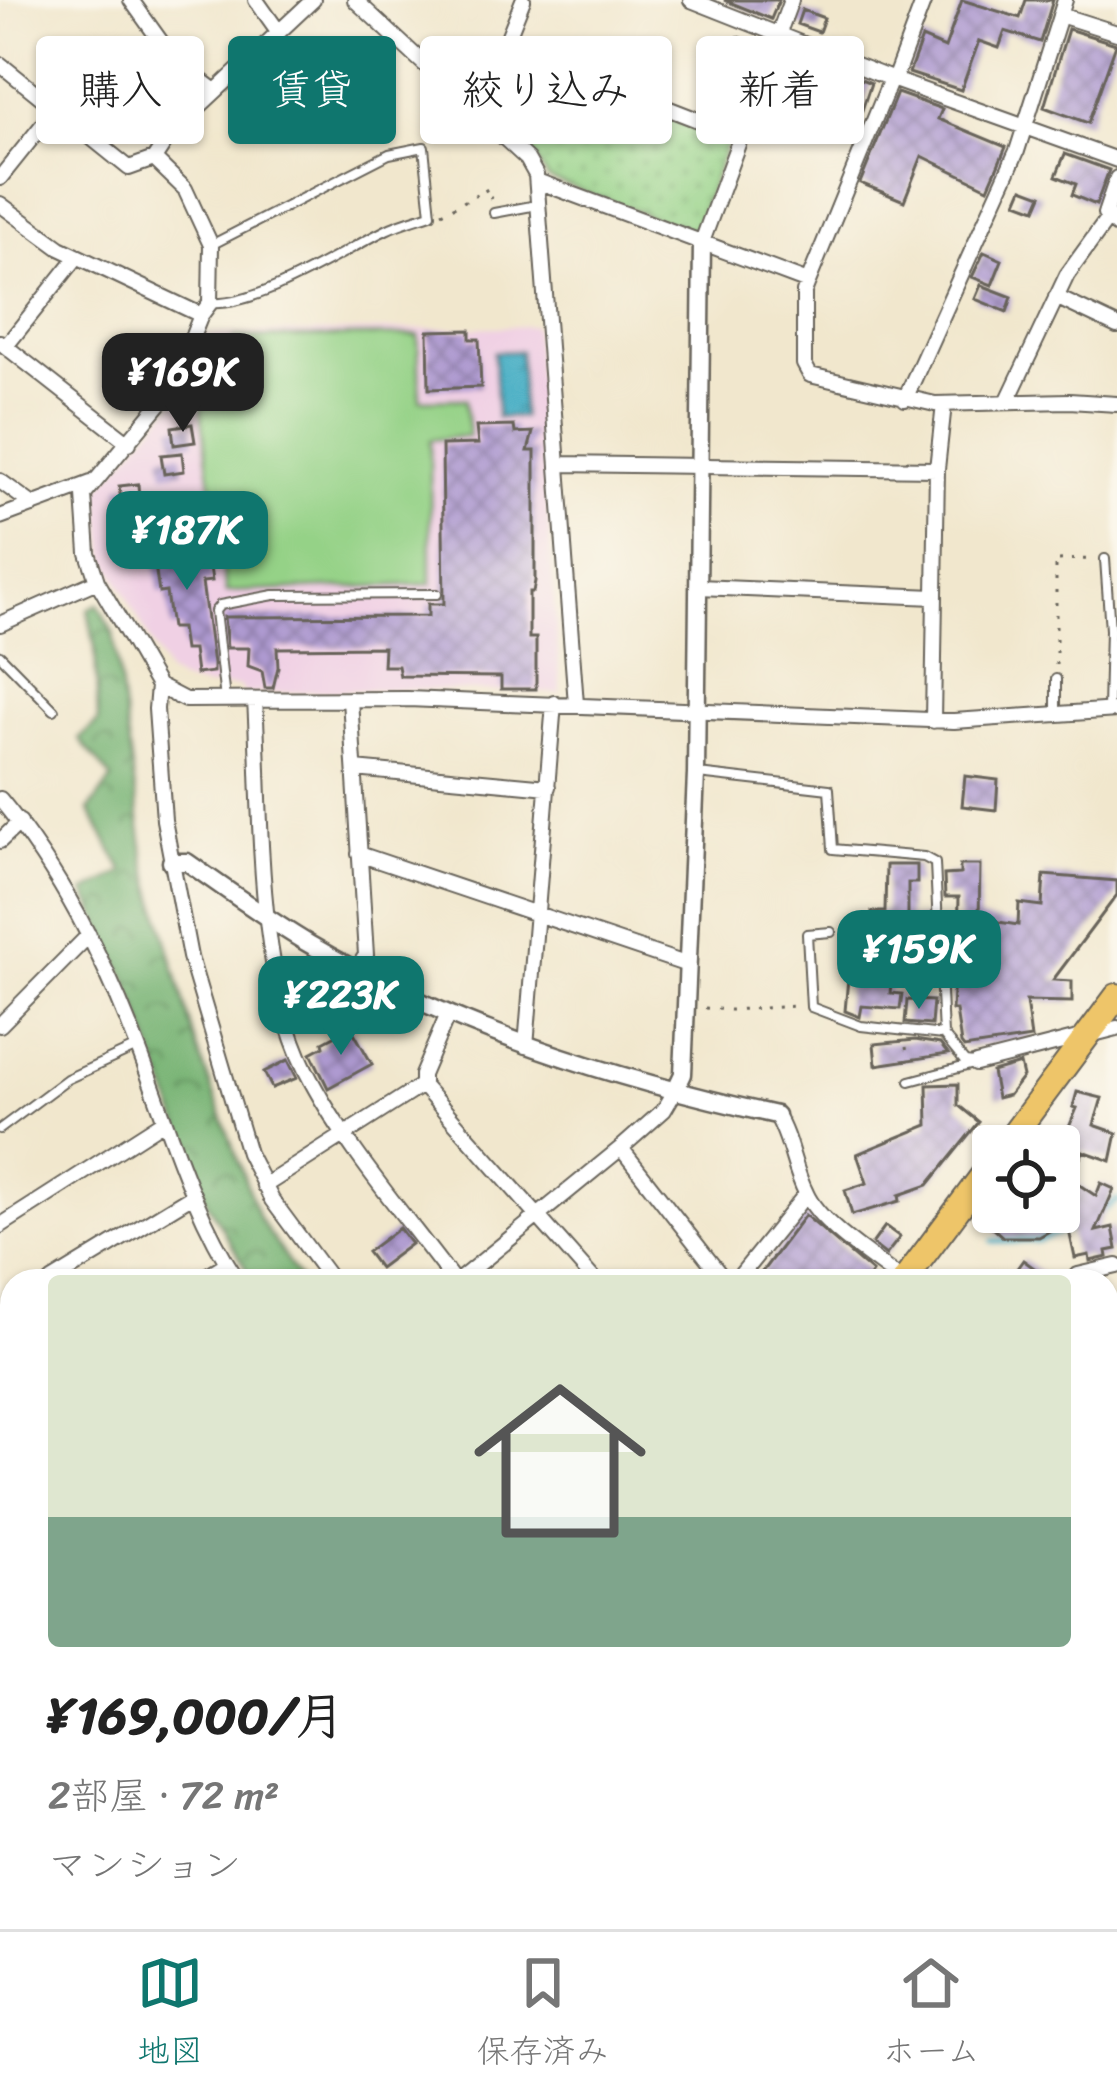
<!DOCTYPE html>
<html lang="ja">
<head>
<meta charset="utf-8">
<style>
  :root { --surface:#fff; --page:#f6f6f6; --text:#222; --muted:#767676; --line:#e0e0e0; --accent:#0f766e }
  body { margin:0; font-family:Sriracha,"Klee One",sans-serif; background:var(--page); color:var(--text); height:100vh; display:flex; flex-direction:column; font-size:45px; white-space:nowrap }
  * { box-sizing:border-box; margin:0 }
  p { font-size:39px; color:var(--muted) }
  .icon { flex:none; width:66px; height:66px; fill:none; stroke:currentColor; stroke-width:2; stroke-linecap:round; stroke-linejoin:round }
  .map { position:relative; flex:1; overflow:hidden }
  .drawer { position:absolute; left:0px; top:1269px; width:1119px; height:660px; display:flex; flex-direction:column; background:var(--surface); border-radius:36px 36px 0 0; box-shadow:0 3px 9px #0004 }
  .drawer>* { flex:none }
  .banner { position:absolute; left:36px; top:36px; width:1047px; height:108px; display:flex; gap:24px }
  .controls { position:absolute; left:972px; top:1125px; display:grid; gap:24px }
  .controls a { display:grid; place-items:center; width:108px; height:108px; border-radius:12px; background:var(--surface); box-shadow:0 3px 9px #0004; font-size:60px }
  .price { position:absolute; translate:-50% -102px; padding:0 27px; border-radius:24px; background:var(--accent); color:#fff; font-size:39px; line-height:78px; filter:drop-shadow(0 3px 6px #0008) }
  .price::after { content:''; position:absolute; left:50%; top:72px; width:36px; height:27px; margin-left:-18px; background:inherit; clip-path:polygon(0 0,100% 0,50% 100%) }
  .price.on { background:#222; color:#fff }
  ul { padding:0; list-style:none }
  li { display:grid; align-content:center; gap:24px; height:636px; padding:0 48px }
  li+li { border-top:3px solid var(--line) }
  li span { display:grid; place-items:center; height:372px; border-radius:12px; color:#555 }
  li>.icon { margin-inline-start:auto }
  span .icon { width:216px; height:216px; fill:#fffc; stroke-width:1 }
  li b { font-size:51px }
  .pill { padding:0 42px; border-radius:12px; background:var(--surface); box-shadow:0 3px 9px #0004; font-size:42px; line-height:108px }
  .pill.on { background:var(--accent); color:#fff }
  .tabs { display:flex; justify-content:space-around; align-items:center; height:168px; border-top:3px solid var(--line); background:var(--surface); font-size:33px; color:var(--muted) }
  .tabs a { display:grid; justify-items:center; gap:6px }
  .tabs .on { color:var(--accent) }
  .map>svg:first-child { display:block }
  .built { fill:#f0d0e4 }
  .forest { fill:url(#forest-crowns); stroke:#4a6848; stroke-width:3 }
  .park { fill:url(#park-dots); stroke:#587752; stroke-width:3 }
  .pitch { fill:#95d287; stroke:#587752; stroke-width:3 }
  .water { fill:url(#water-ripples); stroke:#306470; stroke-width:3 }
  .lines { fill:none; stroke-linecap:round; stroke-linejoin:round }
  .stream { stroke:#44adc4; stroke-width:6 }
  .building { fill:url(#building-cross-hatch) }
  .service-casing { stroke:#67635a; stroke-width:12 }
  .minor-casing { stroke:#67635a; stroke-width:18 }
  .tertiary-casing { stroke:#67635a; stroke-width:21 }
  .trunk-casing { stroke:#67635a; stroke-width:28 }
  .path { stroke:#67635a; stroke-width:3; stroke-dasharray:3 9; stroke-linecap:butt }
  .service { stroke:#fff; stroke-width:8 }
  .minor { stroke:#fff; stroke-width:14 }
  .tertiary { stroke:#fff; stroke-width:16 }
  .trunk { stroke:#eec569; stroke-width:24 }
</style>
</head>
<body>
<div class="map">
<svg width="1117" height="1929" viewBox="0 0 1117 1929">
  <defs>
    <pattern id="forest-crowns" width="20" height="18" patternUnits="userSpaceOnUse" patternTransform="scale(3)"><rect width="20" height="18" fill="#78b474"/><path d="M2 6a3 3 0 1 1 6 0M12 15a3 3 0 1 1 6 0" fill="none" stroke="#62925e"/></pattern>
    <pattern id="park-dots" width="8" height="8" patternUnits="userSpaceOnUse" patternTransform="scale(3)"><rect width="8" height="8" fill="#95d287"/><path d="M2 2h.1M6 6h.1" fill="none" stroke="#80b474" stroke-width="1.8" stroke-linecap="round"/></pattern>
    <pattern id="water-ripples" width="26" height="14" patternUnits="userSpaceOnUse" patternTransform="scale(3)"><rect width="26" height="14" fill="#44adc4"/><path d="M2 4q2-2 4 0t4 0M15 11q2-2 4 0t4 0" fill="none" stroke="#388c9e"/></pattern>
    <pattern id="building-cross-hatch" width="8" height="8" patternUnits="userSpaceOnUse" patternTransform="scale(3)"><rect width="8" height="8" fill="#ae9ad0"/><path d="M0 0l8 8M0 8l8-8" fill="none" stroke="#8d7da8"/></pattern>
  </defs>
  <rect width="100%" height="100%" fill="#fbf7ec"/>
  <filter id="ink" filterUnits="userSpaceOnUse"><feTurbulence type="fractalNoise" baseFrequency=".00833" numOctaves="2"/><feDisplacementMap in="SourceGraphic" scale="24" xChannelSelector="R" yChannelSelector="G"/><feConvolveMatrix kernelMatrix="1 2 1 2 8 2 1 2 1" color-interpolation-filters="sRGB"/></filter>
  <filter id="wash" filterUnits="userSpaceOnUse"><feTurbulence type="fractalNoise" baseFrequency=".004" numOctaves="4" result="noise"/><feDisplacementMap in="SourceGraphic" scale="48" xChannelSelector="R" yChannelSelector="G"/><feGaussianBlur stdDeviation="2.7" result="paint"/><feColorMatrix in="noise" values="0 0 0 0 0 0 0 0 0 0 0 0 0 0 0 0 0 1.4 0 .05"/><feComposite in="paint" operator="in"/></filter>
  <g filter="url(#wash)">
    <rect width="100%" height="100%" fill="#f1e7cd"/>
    <path class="built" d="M534 326 561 693 391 689 245 694 240 686 206 687 182 682 167 673 106 558 99 490 172 405 205 335Z"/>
    <path class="forest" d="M98 604 113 633 145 861 197 1048 259 1218 300 1281H253L208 1204 129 984 85 892 124 872 89 810 112 779 79 739 98 722 95 648 88 609Z"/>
    <path class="park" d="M512 56 724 137 727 144 695 229 690 231 547 178 536 158 472 99 473 93 504 58Z
      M248 1917H305L299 1929H242Z"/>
    <path class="pitch" d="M418 335 420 400 465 399 469 436 430 440 431 584 226 592 201 411 218 352 235 338Z"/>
    <path class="water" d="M520 351 522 417 497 418 494 352Z"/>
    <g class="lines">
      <path class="stream" d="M1099 1214 1117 1200
        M993 1242 1037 1241 1076 1226"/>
    </g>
    <g id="blocks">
      <path class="building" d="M724 0H779L771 19Z
        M962 0 1020 18 1026 0H1053L1040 42 1005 31 999 48 979 41 961 90 909 73 922 38 945 48Z
        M802 10 824 18 819 32 797 24Z
        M1068 29 1116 44 1088 123 1044 107Z
        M738 37 761 45 749 76 727 67Z
        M789 51 871 83 862 110 777 78Z
        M897 93 942 109 938 119 1006 147 988 188 922 156 904 201 860 183Z
        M1065 154 1109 170 1096 205 1072 195 1076 184 1056 176Z
        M1023 188 1042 195 1036 209 1017 202Z
        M984 252 1002 260 992 285 972 277Z
        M981 285 1012 297 1007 312 975 299Z
        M470 330V339H479L481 387 429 389 428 331Z
        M192 424 195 442 174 445 172 427Z
        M514 426 515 433 533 432 528 451H535V581L533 592H529V638H536V689H501V677L400 676 398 666H383L384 647 277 648 278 667 273 688H265L262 671 248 666 249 648H227L224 617 428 616V604H444L442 445 478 444 476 427Z
        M182 453 184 471 164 474 161 455Z
        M138 484 139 499 121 501 119 486Z
        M197 532V536L205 535 212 581 202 582 213 664V672L196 674 193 650H184L181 628H171L166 592 159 593 154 558 160 557 158 541Z
        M965 776 998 780 996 810 962 806Z
        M886 865H917V883H908V919L928 917 929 935 896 937 890 993 902 994 900 1009 862 1006 860 1017 845 1011 849 967 875 970 872 912H885Z
        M960 865H980L979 919 1018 925 1019 903 1042 906 1044 875 1117 881V895L1053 980 1072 981V1002L1026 1001 1031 1038 964 1048 961 1044 956 1010H952L955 958H951V939H958L959 897H945L944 875 960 874Z
        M907 1000 933 1001 931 1025 905 1023Z
        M348 1029 353 1031 372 1064 328 1088 311 1053 324 1046 323 1042Z
        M915 1040 940 1044 948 1054 876 1065 874 1044Z
        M288 1060 297 1078 272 1088 264 1072Z
        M1020 1064 1023 1077 1009 1095 997 1098 992 1072Z
        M958 1084V1105L979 1122 928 1185 899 1195 900 1201 852 1215 845 1190 867 1183 857 1154 928 1125 927 1085Z
        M1077 1092 1102 1098 1094 1125 1117 1133 1111 1161 1083 1151 1081 1157 1060 1149 1077 1108 1073 1107Z
        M1069 1178 1096 1196 1101 1183 1114 1189 1096 1231 1113 1227 1117 1249 1107 1251 1108 1257 1090 1261 1089 1255 1075 1258 1067 1221 1039 1237H1003L993 1228 1004 1212H1032L1040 1218 1045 1212H1059V1192Z
        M805 1215 872 1272 866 1281H755Z
        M885 1226 900 1237 886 1255 872 1244Z
        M399 1228 411 1244 379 1268 367 1252Z
        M1023 1260 1052 1281H1008Z"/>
    </g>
  </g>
  <g filter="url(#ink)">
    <use href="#blocks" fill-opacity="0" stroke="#67635a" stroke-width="3"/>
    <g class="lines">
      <g class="service-casing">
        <path id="service" d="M494 213 537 205
          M210 303C258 307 341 252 386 230 400 223 416 219 431 214L424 147 389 154 213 244
          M1105 559 1110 630 1108 709
          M0 655 54 710
          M1056 679V713
          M225 700 215 611 220 605 274 595 437 594
          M698 774 829 789 833 849 924 857 935 863 943 1035 965 1062 974 1063
          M831 932 807 934 811 1007 861 1026 943 1035
          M910 1081 974 1064
          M0 1129 67 1079 137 1047"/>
      </g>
      <g class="minor-casing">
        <path id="minor" d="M131 0 174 60 215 91
          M256 0 278 31
          M355 0 527 159 536 175 576 704
          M691 0 894 80 1117 160
          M1060 15 1117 33
          M505 45 739 136
          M0 64 129 168 154 159 171 133 313 0
          M894 80 924 0
          M459 95 505 45 523 0
          M154 159 185 189 211 245 210 303 201 315 171 390 84 495 88 553 97 581 158 686 185 700 408 699 954 721 1117 710
          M0 178 56 108
          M1117 178 1105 214 1117 226
          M537 181 808 282 891 79
          M0 204 60 248 201 315
          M702 242 791 0
          M808 282 804 292V364L810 375 935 404 1069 401 1117 404
          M1056 297 1117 326
          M0 342 129 443
          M6 346 77 257
          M905 399 1017 151 1065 0
          M1007 402 1067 275 1109 217
          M558 464 937 469
          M0 481 33 505
          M0 517 91 483
          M698 587 935 597
          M0 624 97 581
          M158 686 156 709 164 820 190 957 248 1153 272 1200 332 1281
          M350 699 366 955 357 969
          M255 700C262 815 255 968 306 1071 344 1146 404 1214 454 1281
          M933 721 937 469 944 404
          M355 769 548 787
          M0 799C61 873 103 956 137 1045 168 1125 191 1209 238 1281
          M0 841 20 822
          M359 854 688 965
          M448 1014 422 1075V1085L595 1281
          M0 1025 89 935
          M526 1046 554 703
          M976 1064 1117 1028
          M776 1115C791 1139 793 1168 806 1193 820 1225 875 1259 903 1281
          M621 1148 664 1110 674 1093
          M264 1186 422 1085
          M0 1226 164 1121
          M52 1281 193 1195
          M198 1281 226 1264
          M458 1281 621 1148 725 1281
          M736 1281 806 1194
          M1074 1281 1078 1275 1117 1266
          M0 1379 12 1350
          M1107 1430 1117 1438
          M1107 1486 1117 1481
          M0 1551 12 1557
          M0 1836 12 1840
          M1107 1836 1117 1830
          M658 1917 706 1929
          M1105 1917 1117 1920
          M36 1929 41 1917
          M235 1929 242 1917
          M587 1929 594 1917
          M721 1929 723 1917"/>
      </g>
      <g class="tertiary-casing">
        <path id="tertiary" d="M171 862H187C227 890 267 919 309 944 454 1029 613 1079 776 1115
          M674 1093 683 1074 696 774 702 242
          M1107 1663 1117 1658
          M0 1705 12 1709
          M1065 1929 1070 1917"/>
      </g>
      <g class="trunk-casing">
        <path id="trunk" d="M1005 1146 1117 996
          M904 1281 993 1162
          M425 1929 433 1917"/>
      </g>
      <path class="path" d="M442 213 488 189 491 199
        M1056 665V560L1091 559
        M705 1008 730 1010 797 1006
        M906 1047 909 1067
        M395 1929 403 1917
        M454 1929H455"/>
      <use href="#service" class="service"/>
      <use href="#minor" class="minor"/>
      <use href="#tertiary" class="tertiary"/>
      <use href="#trunk" class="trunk"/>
    </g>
  </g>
</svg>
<div class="controls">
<a><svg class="icon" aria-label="locate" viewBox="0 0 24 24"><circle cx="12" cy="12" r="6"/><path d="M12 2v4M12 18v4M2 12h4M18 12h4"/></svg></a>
</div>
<b class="price on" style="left:183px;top:435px">¥169K</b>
<b class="price" style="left:187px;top:593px">¥187K</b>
<b class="price" style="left:919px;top:1012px">¥159K</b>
<b class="price" style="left:341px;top:1058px">¥223K</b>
<div class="banner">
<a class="pill">購入</a>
<a class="pill on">賃貸</a>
<a class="pill">絞り込み</a>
<a class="pill">新着</a>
</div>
<section class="drawer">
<ul>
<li><span style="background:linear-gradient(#dfe7d0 65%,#7fa58c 0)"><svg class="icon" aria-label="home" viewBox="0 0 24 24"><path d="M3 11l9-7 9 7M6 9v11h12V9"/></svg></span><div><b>¥169,000/月</b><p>2部屋 · 72 m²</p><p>マンション</p></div></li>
</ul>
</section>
</div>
<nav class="tabs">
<a class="on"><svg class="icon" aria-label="map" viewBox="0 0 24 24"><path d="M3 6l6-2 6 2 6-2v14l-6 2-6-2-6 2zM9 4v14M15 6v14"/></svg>地図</a>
<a><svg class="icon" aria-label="saved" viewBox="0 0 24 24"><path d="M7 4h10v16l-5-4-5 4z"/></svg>保存済み</a>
<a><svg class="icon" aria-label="home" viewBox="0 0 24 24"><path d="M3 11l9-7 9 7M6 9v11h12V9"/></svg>ホーム</a>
</nav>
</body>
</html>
